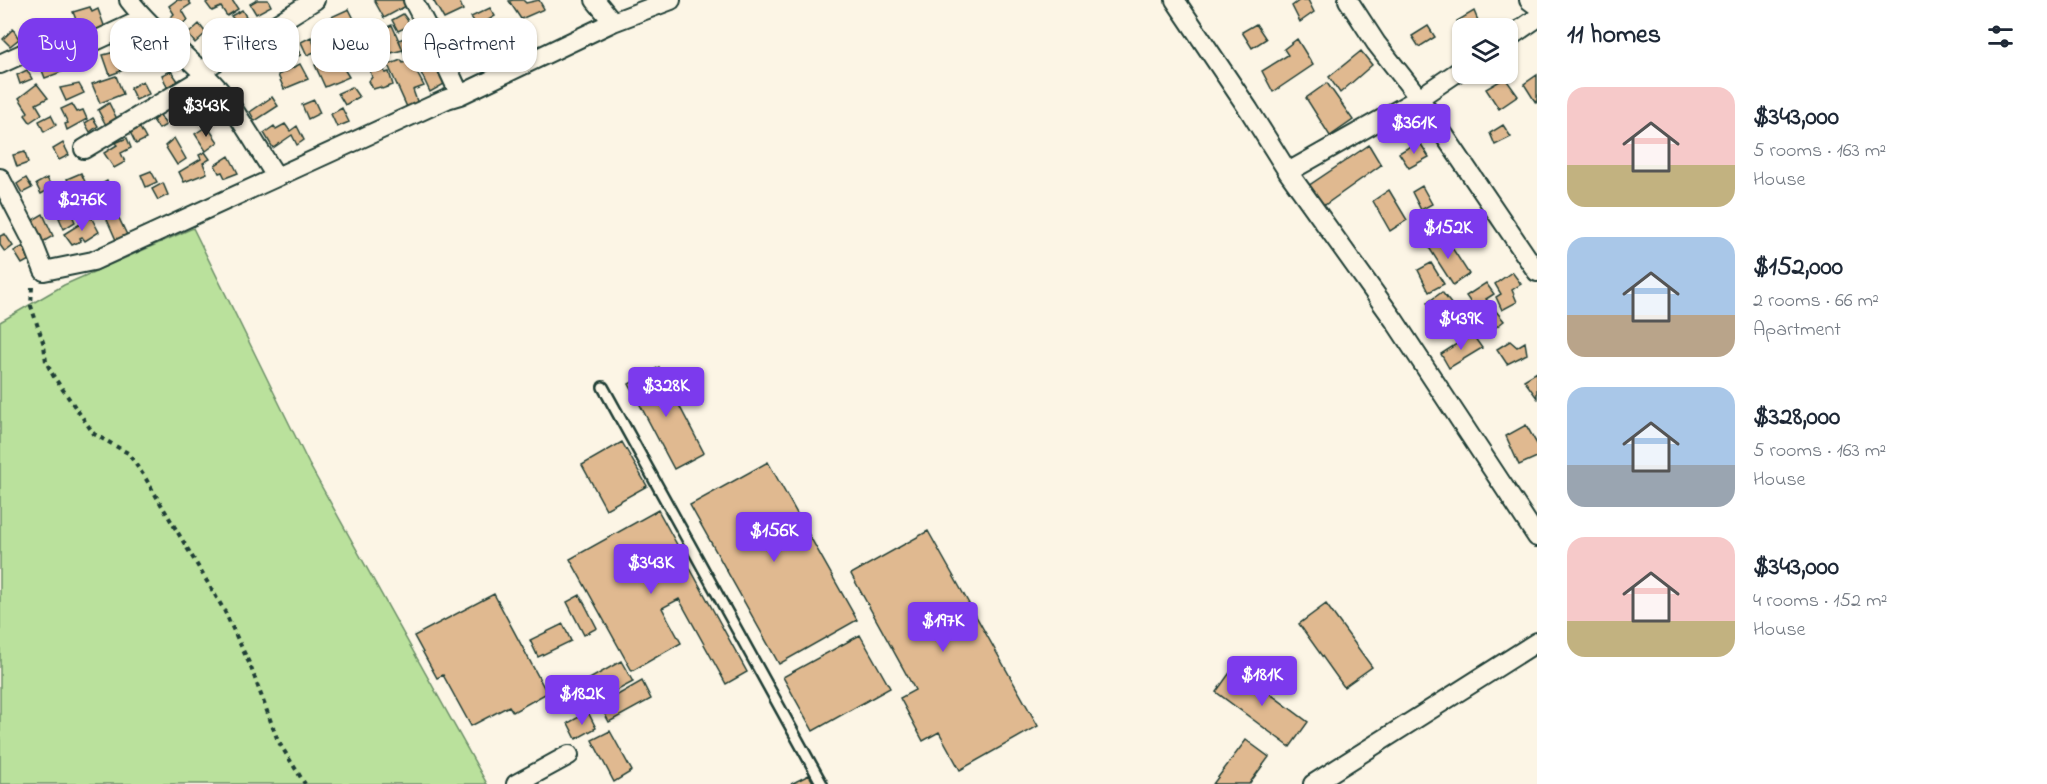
<!DOCTYPE html>
<html lang="en">
<head>
<meta charset="utf-8">
<style>
  :root { --surface:#fff; --page:#f2f2f3; --text:#1f2937; --muted:#747a83; --accent:#7c3aed }
  body { margin:0; font-family:"Indie Flower",sans-serif; background:var(--page); color:var(--text); height:100vh; display:flex; flex-direction:column; font-size:22px; white-space:nowrap }
  * { box-sizing:border-box; margin:0 }
  p { font-size:20px; color:var(--muted) }
  .icon { flex:none; width:33px; height:33px; fill:none; stroke:currentColor; stroke-width:2; stroke-linecap:round; stroke-linejoin:round }
  .map { position:relative; flex:1; overflow:hidden }
  .details { display:flex; flex-direction:column; background:var(--surface); width:510px }
  .details>* { flex:none }
  .banner { position:absolute; left:18px; top:18px; width:570px; height:54px; display:flex; gap:12px }
  .fabs { position:absolute; left:1452px; top:18px; display:grid; gap:12px }
  .fabs a { display:grid; place-items:center; width:66px; height:66px; border-radius:12px; background:var(--surface); box-shadow:0 2px 4px #0004; font-size:30px }
  .price { position:absolute; translate:-50% -51px; padding:0 14px; border-radius:6px; background:var(--accent); color:#fff; font-size:20px; line-height:39px; filter:drop-shadow(0 2px 3px #0008) }
  .price::after { content:''; position:absolute; left:50%; top:36px; width:18px; height:14px; margin-left:-9px; background:inherit; clip-path:polygon(0 0,100% 0,50% 100%) }
  .price.current { background:#222; color:#fff }
  ul { padding:0; list-style:none }
  li { display:flex; align-items:center; gap:18px; height:150px; padding:0 30px }
  li span { display:grid; place-items:center; flex:none; width:168px; height:120px; border-radius:18px; color:#555 }
  li>.icon { margin-inline-start:auto }
  span .icon { width:72px; height:72px; fill:#fffc; stroke-width:1 }
  li b { font-size:26px }
  h2 { display:flex; justify-content:space-between; align-items:center; height:72px; padding:0 30px; font-size:26px }
  .chip { padding:0 21px; border-radius:18px; background:var(--surface); box-shadow:0 2px 4px #0004; font-size:21px; line-height:54px }
  .chip.current { background:var(--accent); color:#fff }
  main { display:flex; flex:1; min-height:0 }
  .map>svg:first-child { display:block }
  .green { fill:#bae19c; stroke:#6c8f68; stroke-width:1.5 }
  .building { fill:#e0b990; stroke:#1f3d34; stroke-width:1.5 }
  .lines { fill:none; stroke-linecap:round; stroke-linejoin:round }
  .service-casing { stroke:#1f3d34; stroke-width:14 }
  .minor-casing { stroke:#1f3d34; stroke-width:22 }
  .path { stroke:#1f3d34; stroke-width:4; stroke-dasharray:4.5 4.5; stroke-linecap:butt }
  .service { stroke:#fcf5e5; stroke-width:9 }
  .minor { stroke:#fcf5e5; stroke-width:18 }
</style>
</head>
<body>
<main>
<div class="map">
<svg width="1537" height="784" viewBox="0 0 1537 784">
  <rect width="100%" height="100%" fill="#fcf5e5"/>
  <filter id="ink" filterUnits="userSpaceOnUse"><feTurbulence type="fractalNoise" baseFrequency=".0167" numOctaves="2"/><feDisplacementMap in="SourceGraphic" scale="12" xChannelSelector="R" yChannelSelector="G"/><feConvolveMatrix kernelMatrix="1 2 1 2 8 2 1 2 1" color-interpolation-filters="sRGB"/></filter>
  <g filter="url(#ink)">
    <path class="green" d="M193 228 309 464 487 784H0V322L64 285Z"/>
    <path class="building" d="M177 0H188L191 4 182 10 188 20 177 27 170 18 174 14 169 6Z
      M210 0H232L238 9 227 16 221 7 212 11 206 3Z
      M257 0H268L271 6 256 14 250 4Z
      M374 0H405L408 5 384 18Z
      M433 0H459L463 10 444 19Z
      M513 0H523L526 3 539 0 544 9 521 19 509 1Z
      M1300 0H1308L1314 12 1300 22 1292 6Z
      M90 7 92 12 98 9 105 28 83 37 73 12Z
      M490 8 495 16 485 22 491 32 480 38 473 26 476 24 471 17Z
      M349 9 354 19 335 30 329 18Z
      M242 10 247 18 238 24 231 16Z
      M1474 11 1479 23 1469 28H1462V31L1457 21Z
      M403 14 411 25 398 31 392 20Z
      M142 24 153 42 144 46 139 40 131 44 125 35Z
      M199 24 206 33 195 43 188 34Z
      M1256 24 1266 39 1252 48 1242 32Z
      M392 25 403 50 391 53 380 30Z
      M1428 26 1435 37 1419 47 1412 36Z
      M13 29 19 39 10 46 3 39Z
      M287 29 296 41 286 50 275 35Z
      M464 31 470 43 456 50 450 37Z
      M368 35 372 47 376 45 383 62 373 68 368 61 357 63 347 42Z
      M412 35 417 48 404 53 399 40Z
      M270 37 279 49 268 57 259 45Z
      M311 37 317 51 307 55 301 42Z
      M1297 39 1313 65 1273 92 1262 71 1288 55 1284 49Z
      M295 46 301 55 290 60 285 52Z
      M1361 51 1372 65 1340 93 1329 77Z
      M115 52 121 71 110 75 103 55Z
      M50 54 64 71 45 78 38 60Z
      M130 54 134 64 124 68 121 57Z
      M433 54 446 83 430 92 416 62Z
      M413 57 419 69 416 71 424 86 413 90 418 104 407 107 388 65 401 60 403 63Z
      M338 59 349 77 325 87 315 65Z
      M300 64 308 79 284 89 278 75Z
      M383 66 385 73 389 72 393 85 382 89 380 87 373 89 369 81 372 77 370 71Z
      M27 70 32 79 20 84 17 75Z
      M171 71 178 81 167 87 162 75Z
      M1537 75V102L1536 103 1524 84Z
      M116 76 123 94 100 103 92 84Z
      M1505 78 1518 96 1499 109 1486 89Z
      M143 81 149 94 136 100 130 88Z
      M1327 83 1353 120 1330 136 1306 98Z
      M37 84 48 98 36 104 42 114 30 122 25 115 28 112 19 98Z
      M79 84 84 93 66 101 60 88Z
      M202 85 217 105 194 120 179 99Z
      M352 87 359 97 345 105 338 93Z
      M272 97 278 106 255 121 250 112Z
      M314 100 320 113 308 119 302 105Z
      M109 103 119 123 108 129 98 110Z
      M72 104 77 112 83 110 87 119 67 130 65 124 68 123 61 109Z
      M342 108 349 122 337 127 331 114Z
      M51 115 56 125 44 132 39 121Z
      M160 115 166 125 159 129 153 120Z
      M93 118 98 126 90 132 85 123Z
      M285 124 290 131 297 126 304 140 297 145 292 135 273 148 264 133 274 126 276 129Z
      M1503 125 1511 137 1495 145 1490 133Z
      M207 126 218 142 206 151 195 134Z
      M140 128 146 139 136 144 130 132Z
      M127 138 131 148 121 153 125 162 114 168 104 153 117 145 115 143Z
      M174 138 186 159 177 165 165 146Z
      M1419 141 1429 157 1409 168 1399 153Z
      M63 143 69 155 59 160 53 149Z
      M1369 145 1381 165 1322 207 1308 186Z
      M25 152 28 163 17 167 13 155Z
      M205 152 210 159 203 163 207 173 184 182 179 172 201 159 199 155Z
      M229 156 238 173 225 178 222 172 219 173 215 165Z
      M151 171 157 182 146 187 141 175Z
      M81 173 86 184 73 192 67 179Z
      M26 178 32 188 22 193 17 184Z
      M47 178 52 188 41 194 36 184Z
      M107 181 112 190 99 196 96 187Z
      M163 183 168 195 158 200 152 189Z
      M1422 186 1432 204 1421 210 1412 192Z
      M93 187 96 196 92 199 98 210 84 217 78 206 83 203 79 198 86 193 84 190Z
      M1389 190 1407 220 1390 231 1373 201Z
      M115 210 127 235 116 240 105 215Z
      M71 213 75 222 64 229 59 218Z
      M43 214 53 236 41 243 31 221Z
      M91 217 99 232 85 241 82 237 80 238 81 241 72 245 64 234Z
      M5 234 13 246 5 252 0 245V236Z
      M1443 234 1469 274 1453 285 1428 246Z
      M24 246 31 259 22 264 14 251Z
      M1431 263 1444 284 1429 292 1418 270Z
      M1512 272 1521 284 1512 290 1517 302 1502 310 1496 297 1501 294 1495 284Z
      M1486 283 1494 294 1486 299 1504 321 1491 331 1466 296Z
      M1442 292 1468 326 1452 335 1427 303Z
      M1472 334 1482 348 1449 368 1441 354Z
      M1510 341 1517 347 1525 342 1527 354 1507 364 1497 349Z
      M659 367 704 453 674 469 629 384Z
      M1537 372V398L1524 380Z
      M1526 425 1537 444V457L1519 465 1506 436Z
      M622 442 647 486 606 509 582 465Z
      M768 462 857 620 779 664 690 505Z
      M658 510 747 672 726 684 679 599 662 608 681 643 632 671 570 559Z
      M928 531 1038 726 960 770 939 732 923 741 900 698 915 690 851 574Z
      M494 594 547 693 513 712 509 706 471 726 443 675 437 678 414 636Z
      M580 595 597 628 584 635 567 602Z
      M1326 604 1372 667 1344 687 1299 624Z
      M563 624 571 641 538 657 530 640Z
      M860 635 890 688 813 731 783 677Z
      M621 661 633 682 597 701 586 681Z
      M1234 667 1308 722 1290 747 1216 692Z
      M642 681 651 699 609 722 600 705Z
      M588 712 596 728 576 739 568 723Z
      M610 731 632 771 614 782 592 740Z
      M1246 740 1269 757 1249 784H1213Z
      M809 775 814 784H791Z"/>
    <g class="lines">
      <g class="service-casing">
        <path id="service" d="M603 387 822 784"/>
      </g>
      <g class="minor-casing">
        <path id="minor" d="M129 0C155 34 192 58 220 91 240 116 258 149 276 176
          M413 0 440 52 460 95
          M595 0 613 22
          M1175 0 1249 110 1288 172 1394 320 1537 537
          M1348 0 1376 43 1419 98 1462 69
          M1529 0 1537 6
          M1508 38 1537 18
          M0 64 22 54 60 30 74 46 80 48 143 19
          M201 71 315 0
          M84 149 206 76
          M1288 172 1419 98 1537 272
          M0 178 31 238 44 271 93 261 447 99 460 95 613 22 671 0
          M516 784 569 755
          M1313 784 1537 642"/>
      </g>
      <path class="path" d="M32 287 31 306 44 345 46 362 54 377 94 434 128 453 146 479 224 610 250 665 278 741 305 784"/>
      <use href="#service" class="service"/>
      <use href="#minor" class="minor"/>
    </g>
  </g>
</svg>
<div class="fabs">
<a><svg class="icon" aria-label="layers" viewBox="0 0 24 24"><path d="M12 4l9 5-9 5-9-5zM3 14l9 5 9-5"/></svg></a>
</div>
<b class="price current" style="left:206px;top:138px">$343K</b>
<b class="price" style="left:1414px;top:155px">$361K</b>
<b class="price" style="left:82px;top:232px">$276K</b>
<b class="price" style="left:1448px;top:260px">$152K</b>
<b class="price" style="left:1461px;top:351px">$439K</b>
<b class="price" style="left:666px;top:418px">$328K</b>
<b class="price" style="left:774px;top:563px">$156K</b>
<b class="price" style="left:651px;top:595px">$343K</b>
<b class="price" style="left:943px;top:653px">$197K</b>
<b class="price" style="left:1262px;top:707px">$181K</b>
<b class="price" style="left:582px;top:726px">$182K</b>
<div class="banner">
<a class="chip current">Buy</a>
<a class="chip">Rent</a>
<a class="chip">Filters</a>
<a class="chip">New</a>
<a class="chip">Apartment</a>
</div>
</div>
<section class="details">
<h2>11 homes<svg class="icon" aria-label="filters" viewBox="0 0 24 24"><path d="M4 7h16M4 17h16"/><circle cx="9" cy="7" r="2"/><circle cx="15" cy="17" r="2"/></svg></h2>
<ul>
<li><span style="background:linear-gradient(#f6c9c9 65%,#c2b280 0)"><svg class="icon" aria-label="home" viewBox="0 0 24 24"><path d="M3 11l9-7 9 7M6 9v11h12V9"/></svg></span><div><b>$343,000</b><p>5 rooms · 163 m²</p><p>House</p></div></li>
<li><span style="background:linear-gradient(#a9c7e8 65%,#b9a48a 0)"><svg class="icon" aria-label="home" viewBox="0 0 24 24"><path d="M3 11l9-7 9 7M6 9v11h12V9"/></svg></span><div><b>$152,000</b><p>2 rooms · 66 m²</p><p>Apartment</p></div></li>
<li><span style="background:linear-gradient(#a9c7e8 65%,#9aa5b1 0)"><svg class="icon" aria-label="home" viewBox="0 0 24 24"><path d="M3 11l9-7 9 7M6 9v11h12V9"/></svg></span><div><b>$328,000</b><p>5 rooms · 163 m²</p><p>House</p></div></li>
<li><span style="background:linear-gradient(#f6c9c9 70%,#c2b280 0)"><svg class="icon" aria-label="home" viewBox="0 0 24 24"><path d="M3 11l9-7 9 7M6 9v11h12V9"/></svg></span><div><b>$343,000</b><p>4 rooms · 152 m²</p><p>House</p></div></li>
</ul>
</section>
</main>
</body>
</html>
